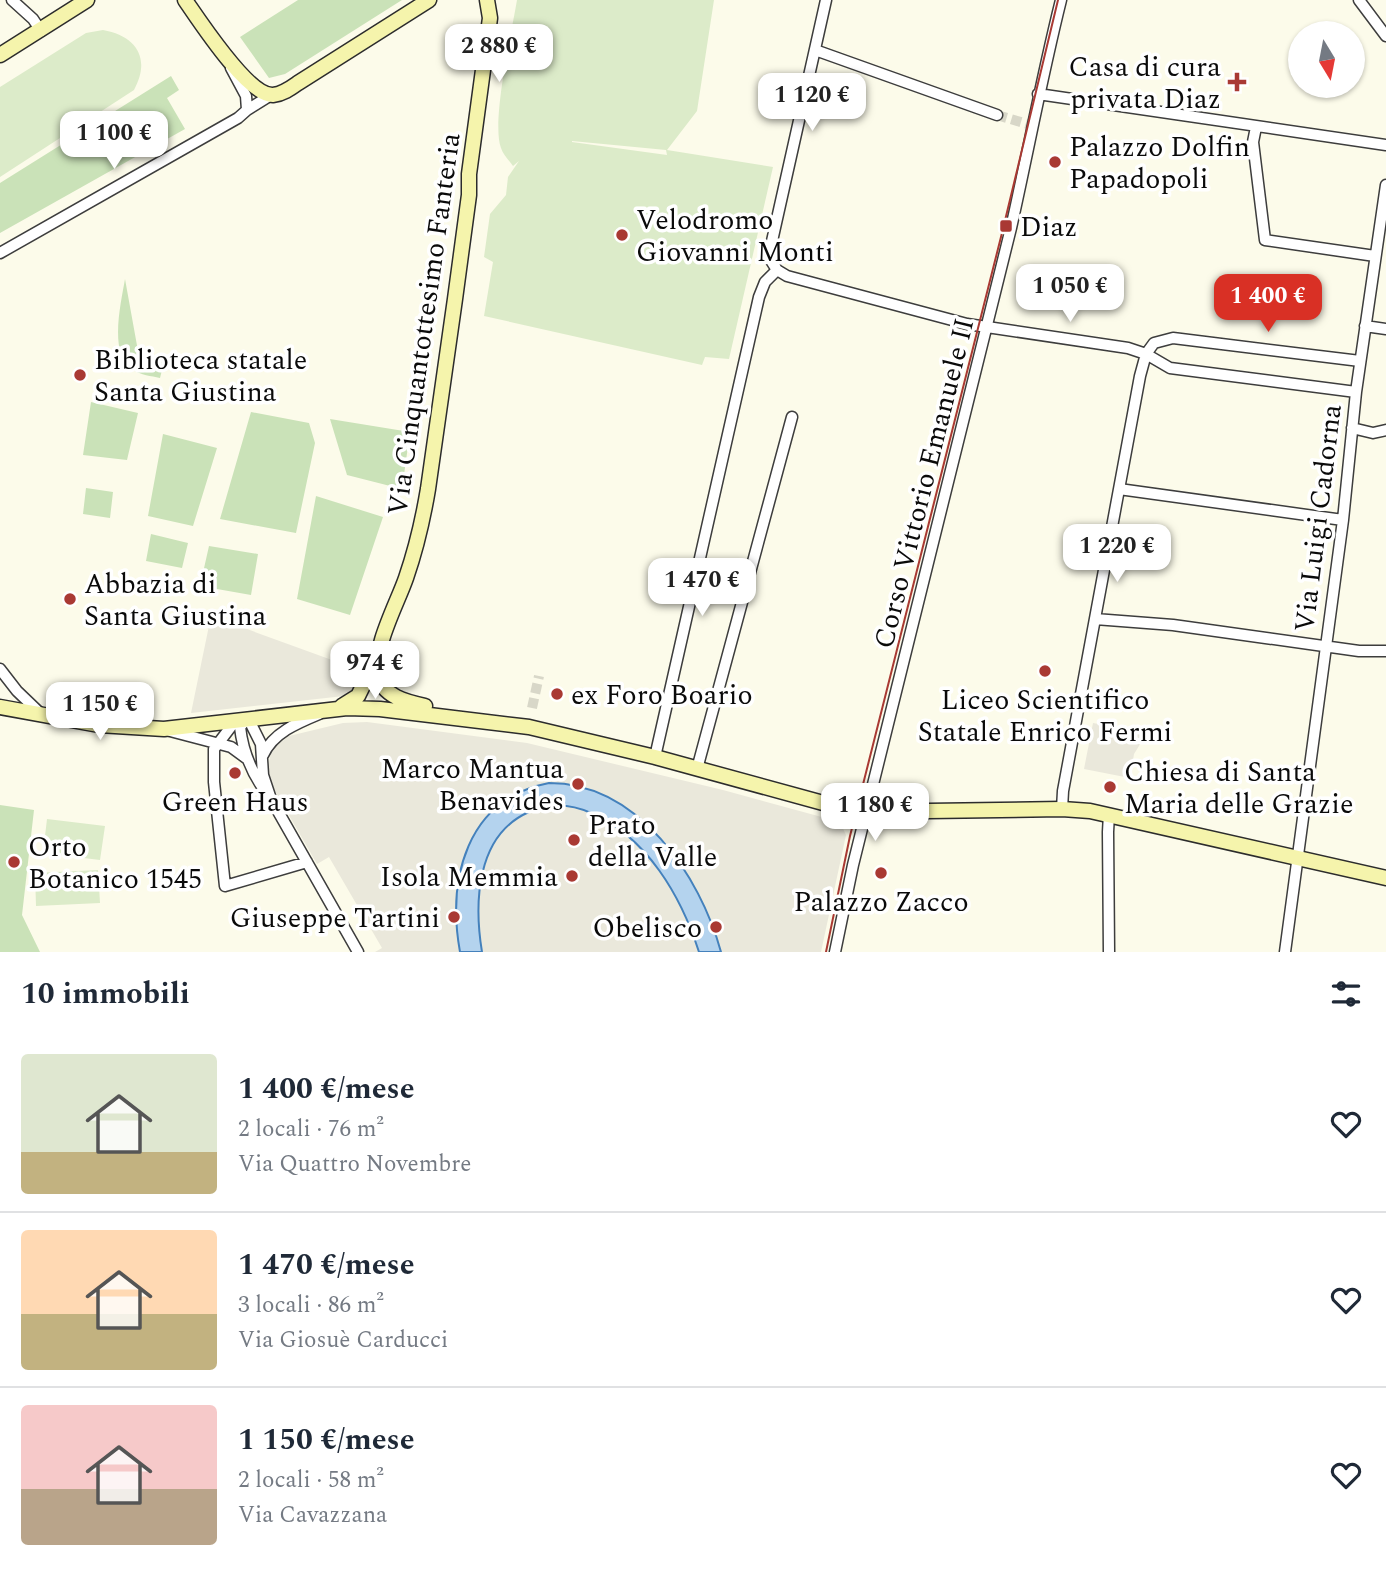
<!DOCTYPE html>
<html lang="it">
<head>
<meta charset="utf-8">
<style>
  :root { --surface:#fff; --page:#f6f6f7; --text:#1f2937; --muted:#747a83; --line:#e0e1e3; --accent:#d93025 }
  body { margin:0; font-family:Spectral,serif; background:var(--page); color:var(--text); height:100vh; display:flex; flex-direction:column; font-size:26px; white-space:nowrap }
  * { box-sizing:border-box; margin:0 }
  p { font-size:23px; color:var(--muted) }
  .icon { flex:none; width:38px; height:38px; fill:none; stroke:currentColor; stroke-width:2; stroke-linecap:round; stroke-linejoin:round }
  .map { position:relative; height:952px; overflow:hidden }
  .sheet { display:flex; flex-direction:column; background:var(--surface); flex:1 }
  .sheet>* { flex:none }
  .needle { width:46px; rotate:170deg }
  .controls { position:absolute; left:1288px; top:21px; display:grid; gap:14px }
  .controls a { display:grid; place-items:center; width:77px; height:77px; border-radius:50%; background:var(--surface); box-shadow:0 2px 5px #0004; font-size:35px }
  .price { position:absolute; translate:-50% -60px; padding:0 16px; border-radius:14px; background:#fff; color:#222; font-size:23px; line-height:46px; filter:drop-shadow(0 2px 4px #0008) }
  .price::after { content:''; position:absolute; left:50%; top:42px; width:21px; height:16px; margin-left:-10px; background:inherit; clip-path:polygon(0 0,100% 0,50% 100%) }
  .price.current { background:var(--accent); color:#fff }
  ul { padding:0; list-style:none }
  li { display:flex; align-items:center; gap:21px; height:175px; padding:0 21px }
  li+li { border-top:2px solid var(--line) }
  li span { display:grid; place-items:center; flex:none; width:196px; height:140px; border-radius:7px; color:#555 }
  li>.icon { margin-inline-start:auto }
  span .icon { width:84px; height:84px; fill:#fffc; stroke-width:1 }
  li b { font-size:30px }
  h2 { display:flex; justify-content:space-between; align-items:center; height:84px; padding:0 21px; font-size:30px }
  .map>svg:first-child { display:block }
  .green { fill:#cae2b8 }
  .pitch { fill:#dcebc9; fill-rule:evenodd }
  .plaza { fill:#eae8db }
  .water { fill:#b4d3ee; stroke:#4481bc; stroke-width:2 }
  .lines { fill:none; stroke-linecap:round; stroke-linejoin:round }
  .street-tunnel { stroke:#d8d7c8; stroke-width:10; stroke-dasharray:10 5; stroke-linecap:butt }
  .street-casing { stroke:#3d3d3d; stroke-width:13 }
  .secondary-casing { stroke:#2c2c2c; stroke-width:17 }
  .street { stroke:#fff; stroke-width:10 }
  .secondary { stroke:#f5f4ac; stroke-width:14 }
  .tram { stroke:#a93933; stroke-width:2 }
  .poi-dot { fill:#a93933; stroke:#fff; stroke-width:2.5 }
  .labels { text-anchor:middle; stroke-width:7; stroke-linejoin:round; paint-order:stroke }
  .poi-label { font-size:28px; fill:#0a0a0a; stroke:#fff; text-anchor:start }
  .street-label { font-size:28px; fill:#0a0a0a; stroke:#fff }
</style>
</head>
<body>
<div class="map">
<svg width="1386" height="952" viewBox="0 0 1386 952">
  <rect width="100%" height="100%" fill="#fcfbea"/>
  <path class="green" d="M298 0H402L285 74 269 78 240 37Z
    M171 76 179 90 167 98 185 129 0 233V183Z
    M125 279 138 351 141 354 164 362 160 378C151 376 141 375 133 370 108 355 121 303 125 279Z
    M91 402 138 413 127 460 83 455Z
    M251 412 309 423 315 443 296 533 220 519Z
    M330 419 410 432 402 489 347 475Z
    M163 434 217 448 193 526 148 516Z
    M86 488 113 492 110 518 83 514Z
    M316 496 383 517 350 615 297 599Z
    M151 534 188 543 182 568 146 561Z
    M209 546 258 554 251 595 200 586Z
    M0 805 34 810 22 915 40 952H0Z"/>
  <path class="pitch" d="M517 0H714L697 111 667 150 773 167 729 359 705 357 702 365 484 316 493 262 484 257 490 214 506 195 508 177 519 161 513 166C509 160 503 155 501 148 491 122 512 31 517 0ZM572 141 666 150 667 155 572 142Z
    M103 30C137 36 151 59 134 90L0 177V87L86 33Z
    M47 819 105 826 100 860 43 853Z
    M98 870 100 903 36 906 35 873Z"/>
  <path class="plaza" d="M211 616 365 672 358 687 349 695 344 696 191 713Z
    M367 722 527 743 723 790 840 822 846 835 821 952H375L382 948 329 857 317 864 275 791 268 775V765L272 749 289 736 343 723Z
    M1093 723 1147 733 1134 754 1130 778 1084 769Z"/>
  <path class="water" d="M549 783C638 783 700 875 721 952H699C681 896 647 837 591 813 571 804 549 803 529 812 476 835 474 903 482 952H460C447 879 466 799 549 783Z"/>
  <g class="lines">
    <path class="street-tunnel" d="M997 115 1034 126
      M532 708 539 676"/>
    <g class="street-casing">
      <path id="street" d="M12 0 33 19 41 31
        M1359 0 1386 36
        M815 50 997 115
        M231 68 246 96 247 110
        M1038 94 1386 145
        M1256 127 1253 142 1265 240 1375 256
        M0 253 238 118 247 110 271 95
        M777 270 787 276 967 324 1128 348 1146 354 1140 376 1063 791 1062 809
        M777 270 770 259V250L826 0
        M1365 326 1386 329
        M1356 392 1170 368 1146 354 1154 343 1173 338 1360 361
        M1352 428 1373 433 1386 430
        M1119 489 1343 520
        M1095 619 1173 625 1359 651H1386
        M0 669 17 691 41 714
        M236 720 214 749V782L225 886 307 862
        M170 731 231 747 246 758
        M263 755C273 733 297 723 319 714
        M655 757 759 297 765 282 777 270
        M697 769 792 417
        M271 799C254 778 243 754 240 727L248 718 261 744 263 775 271 799 358 952
        M835 952 853 865 1011 228C1028 152 1042 76 1061 0
        M1109 952 1108 832 1109 814
        M1285 952 1343 520 1356 392 1386 185"/>
    </g>
    <g class="secondary-casing">
      <path id="secondary" d="M185 0C199 20 248 96 273 95 283 94 291 88 298 83L429 0
        M0 55 87 0
        M342 706 358 696 376 659
        M425 706C407 702 383 697 378 675 373 647 397 604 406 578 416 549 423 519 428 489L455 299 469 195V174L490 18 487 0
        M0 707 99 725 164 729 347 708 380 709 529 727 655 757 856 812 1062 809 1090 811 1386 878"/>
    </g>
    <use href="#street" class="street"/>
    <use href="#secondary" class="secondary"/>
    <path class="tram" d="M826 952 850 836 1002 233 1058 0"/>
  </g>
  <g class="poi-dot">
    <path d="M1233.5 71.5h7v7h7v7h-7v7h-7v-7h-7v-7h7z"/>
    <circle cx="1055" cy="162" r="7"/>
    <rect x="999" y="219" width="14" height="14" rx="3.5"/>
    <circle cx="622" cy="235" r="7"/>
    <circle cx="80" cy="375" r="7"/>
    <circle cx="70" cy="599" r="7"/>
    <circle cx="1045" cy="671" r="7"/>
    <circle cx="557" cy="694" r="7"/>
    <circle cx="235" cy="773" r="7"/>
    <circle cx="578" cy="784" r="7"/>
    <circle cx="1110" cy="787" r="7"/>
    <circle cx="574" cy="840" r="7"/>
    <circle cx="14" cy="862" r="7"/>
    <circle cx="881" cy="873" r="7"/>
    <circle cx="572" cy="876" r="7"/>
    <circle cx="454" cy="917" r="7"/>
    <circle cx="716" cy="927" r="7"/>
  </g>
  <g class="labels">
    <g class="poi-label">
      <text x="1221" y="76" text-anchor="end">Casa di cura<tspan x="1221" dy="32">privata Diaz</tspan></text>
      <text x="1069" y="156">Palazzo Dolfin<tspan x="1069" dy="32">Papadopoli</tspan></text>
      <text x="636" y="229">Velodromo<tspan x="636" dy="32">Giovanni Monti</tspan></text>
      <text x="1020" y="236">Diaz</text>
      <text x="94" y="369">Biblioteca statale<tspan x="94" dy="32">Santa Giustina</tspan></text>
      <text x="84" y="593">Abbazia di<tspan x="84" dy="32">Santa Giustina</tspan></text>
      <text x="571" y="704">ex Foro Boario</text>
      <text x="1045" y="709" text-anchor="middle">Liceo Scientifico<tspan x="1045" dy="32">Statale Enrico Fermi</tspan></text>
      <text x="564" y="778" text-anchor="end">Marco Mantua<tspan x="564" dy="32">Benavides</tspan></text>
      <text x="1124" y="781">Chiesa di Santa<tspan x="1124" dy="32">Maria delle Grazie</tspan></text>
      <text x="235" y="811" text-anchor="middle">Green Haus</text>
      <text x="588" y="834">Prato<tspan x="588" dy="32">della Valle</tspan></text>
      <text x="28" y="856">Orto<tspan x="28" dy="32">Botanico 1545</tspan></text>
      <text x="558" y="886" text-anchor="end">Isola Memmia</text>
      <text x="881" y="911" text-anchor="middle">Palazzo Zacco</text>
      <text x="440" y="927" text-anchor="end">Giuseppe Tartini</text>
      <text x="702" y="937" text-anchor="end">Obelisco</text>
    </g>
    <g class="street-label">
      <text transform="translate(423 324) rotate(-82)" y="10">Via Cinquantottesimo Fanteria</text>
      <text transform="translate(923 483) rotate(-76)" y="10">Corso Vittorio Emanuele II</text>
      <text transform="translate(1317 518) rotate(-83)" y="10">Via Luigi Cadorna</text>
    </g>
  </g>
</svg>
<div class="controls">
<a><svg class="needle" viewBox="-14 -14 28 28"><path d="M0-13l5 13h-10z" fill="#e53935"/><path d="M0 13l5-13h-10z" fill="#747a83"/></svg></a>
</div>
<b class="price" style="left:499px;top:84px">2 880 €</b>
<b class="price" style="left:812px;top:133px">1 120 €</b>
<b class="price" style="left:114px;top:171px">1 100 €</b>
<b class="price" style="left:1070px;top:324px">1 050 €</b>
<b class="price current" style="left:1268px;top:334px">1 400 €</b>
<b class="price" style="left:1117px;top:584px">1 220 €</b>
<b class="price" style="left:702px;top:618px">1 470 €</b>
<b class="price" style="left:375px;top:701px">974 €</b>
<b class="price" style="left:100px;top:742px">1 150 €</b>
<b class="price" style="left:875px;top:843px">1 180 €</b>
</div>
<section class="sheet">
<h2>10 immobili<svg class="icon" aria-label="filters" viewBox="0 0 24 24"><path d="M4 7h16M4 17h16"/><circle cx="9" cy="7" r="2"/><circle cx="15" cy="17" r="2"/></svg></h2>
<ul>
<li><span style="background:linear-gradient(#dfe7d0 70%,#c2b280 0)"><svg class="icon" aria-label="home" viewBox="0 0 24 24"><path d="M3 11l9-7 9 7M6 9v11h12V9"/></svg></span><div><b>1 400 €/mese</b><p>2 locali · 76 m²</p><p>Via Quattro Novembre</p></div><svg class="icon" aria-label="heart" viewBox="0 0 24 24"><path d="M12 20l-8-8c-3-5 5-10 8-4 3-6 11-1 8 4z"/></svg></li>
<li><span style="background:linear-gradient(#ffd9b3 60%,#c2b280 0)"><svg class="icon" aria-label="home" viewBox="0 0 24 24"><path d="M3 11l9-7 9 7M6 9v11h12V9"/></svg></span><div><b>1 470 €/mese</b><p>3 locali · 86 m²</p><p>Via Giosuè Carducci</p></div><svg class="icon" aria-label="heart" viewBox="0 0 24 24"><path d="M12 20l-8-8c-3-5 5-10 8-4 3-6 11-1 8 4z"/></svg></li>
<li><span style="background:linear-gradient(#f6c9c9 60%,#b9a48a 0)"><svg class="icon" aria-label="home" viewBox="0 0 24 24"><path d="M3 11l9-7 9 7M6 9v11h12V9"/></svg></span><div><b>1 150 €/mese</b><p>2 locali · 58 m²</p><p>Via Cavazzana</p></div><svg class="icon" aria-label="heart" viewBox="0 0 24 24"><path d="M12 20l-8-8c-3-5 5-10 8-4 3-6 11-1 8 4z"/></svg></li>
</ul>
</section>
</body>
</html>
